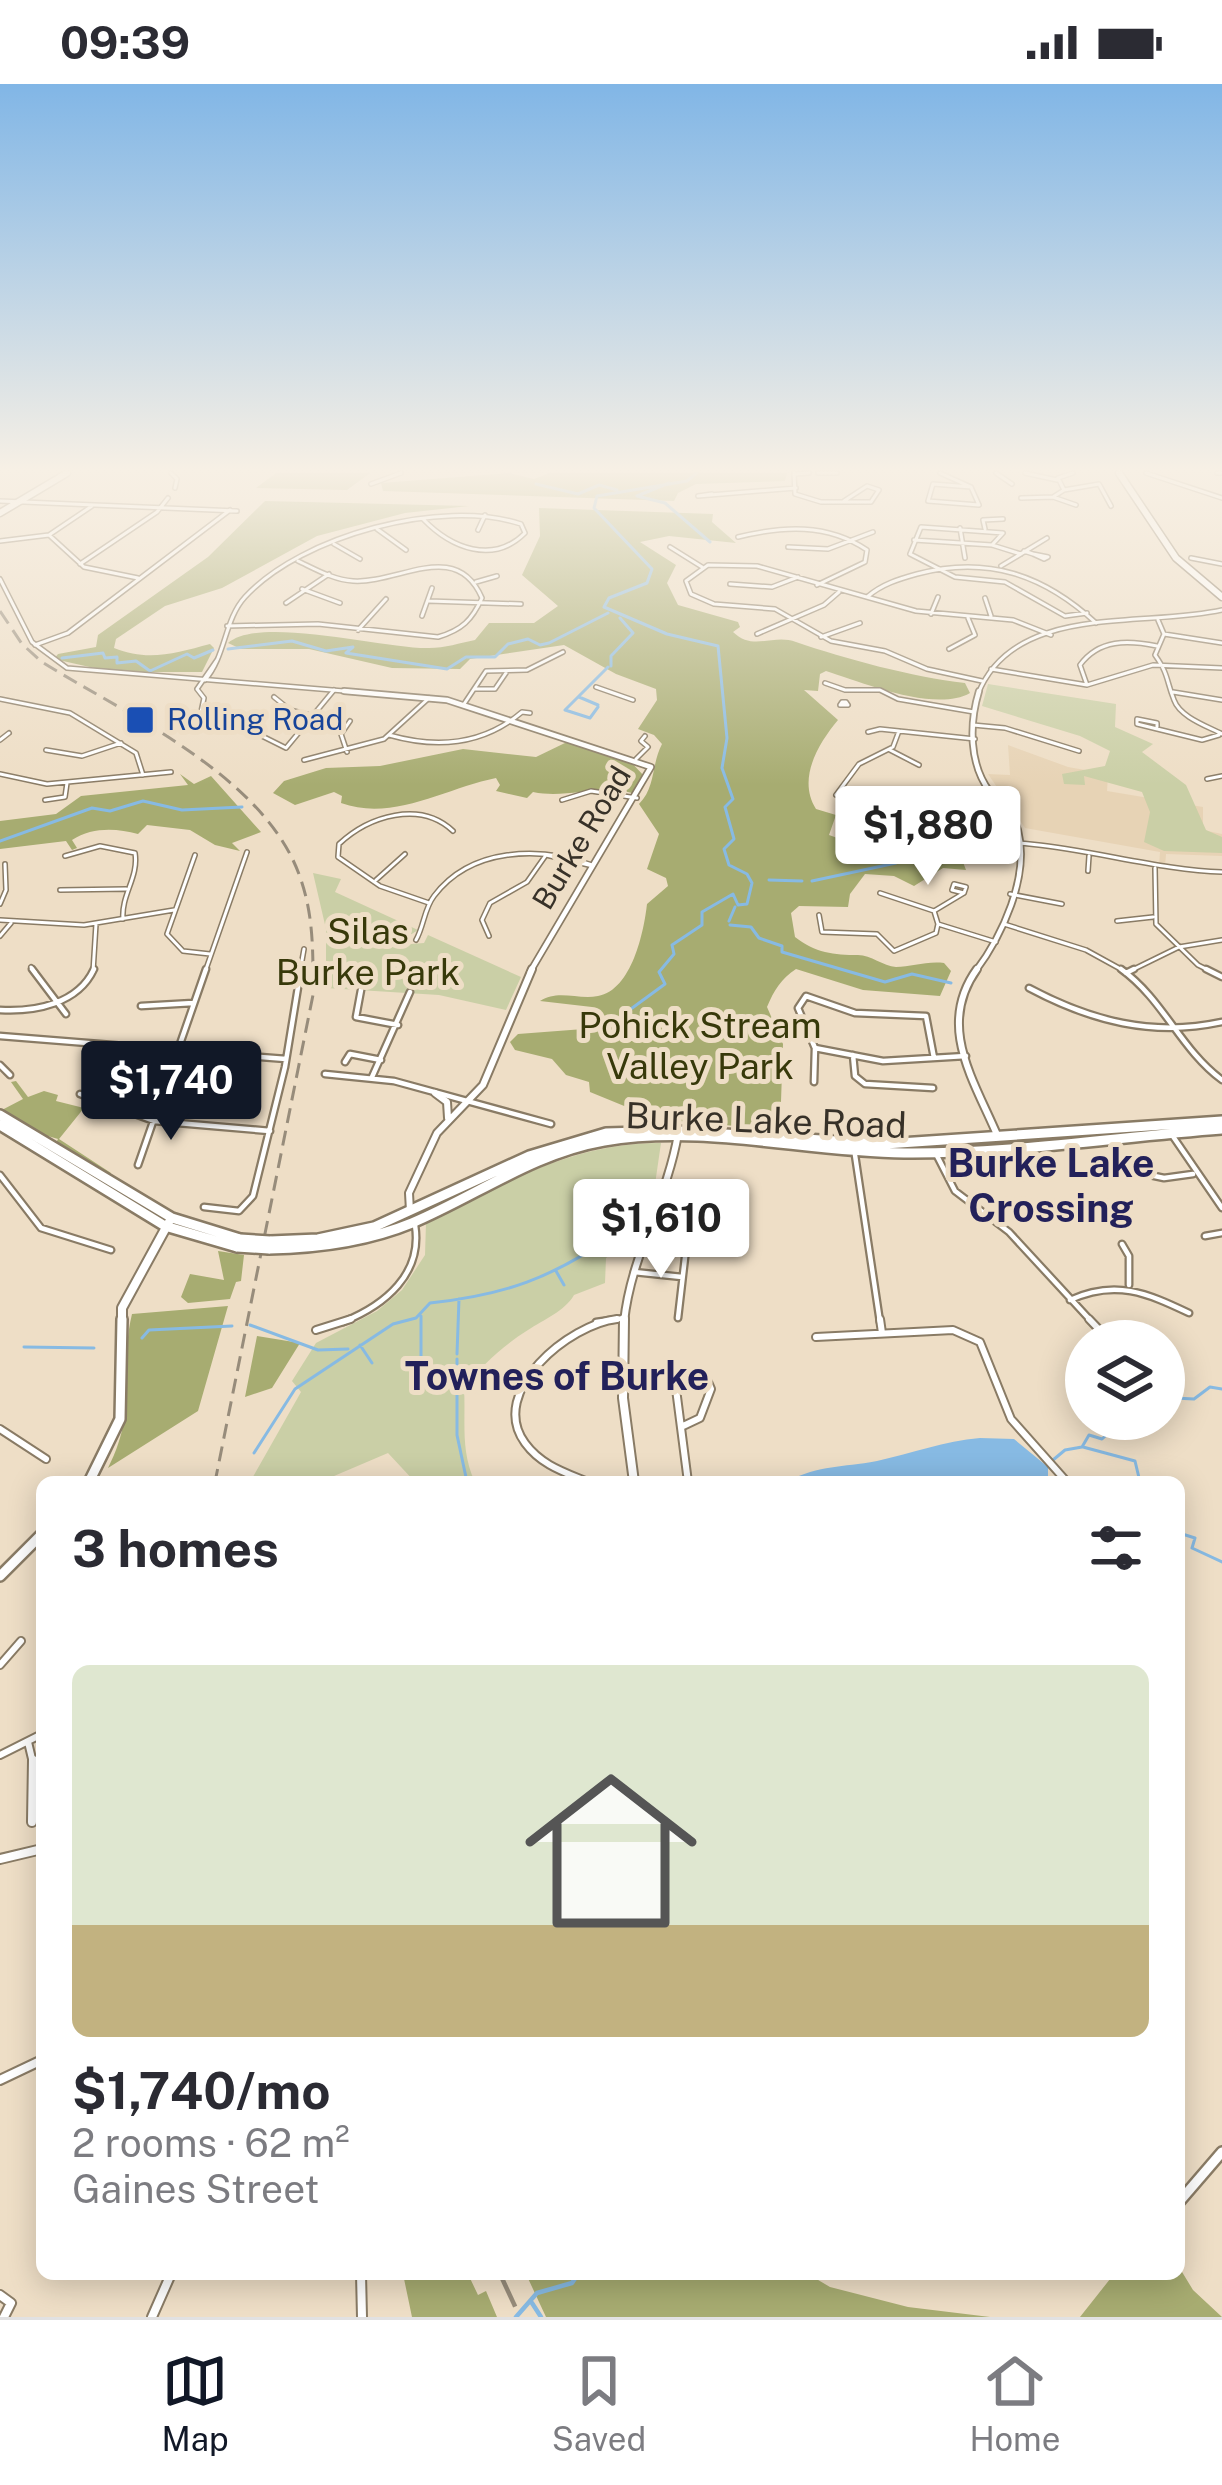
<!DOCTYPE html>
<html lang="en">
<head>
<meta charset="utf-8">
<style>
  :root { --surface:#fff; --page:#f7f7f7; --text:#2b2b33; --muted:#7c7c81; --line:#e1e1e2; --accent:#111827 }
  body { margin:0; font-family:"Public Sans",sans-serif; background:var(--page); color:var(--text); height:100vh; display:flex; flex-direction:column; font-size:45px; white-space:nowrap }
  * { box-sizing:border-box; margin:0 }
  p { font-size:39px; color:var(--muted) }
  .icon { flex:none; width:66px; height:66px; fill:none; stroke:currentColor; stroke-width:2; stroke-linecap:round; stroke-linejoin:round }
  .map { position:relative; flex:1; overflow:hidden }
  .panel { position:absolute; left:36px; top:1392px; width:1149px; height:804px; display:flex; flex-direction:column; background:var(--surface); border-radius:18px; box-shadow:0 6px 30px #0003 }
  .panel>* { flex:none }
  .buttons { position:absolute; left:1065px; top:1236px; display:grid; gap:24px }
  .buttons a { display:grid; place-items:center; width:120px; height:120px; border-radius:50%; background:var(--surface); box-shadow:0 6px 30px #0003; font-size:60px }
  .price { position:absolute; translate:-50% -102px; padding:0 27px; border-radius:12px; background:#fff; color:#222; font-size:39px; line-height:78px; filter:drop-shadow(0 3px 6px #0008) }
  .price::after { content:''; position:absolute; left:50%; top:72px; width:36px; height:27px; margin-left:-18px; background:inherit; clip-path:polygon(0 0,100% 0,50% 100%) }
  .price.active { background:var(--accent); color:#fff }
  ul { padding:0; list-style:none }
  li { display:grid; align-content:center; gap:24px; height:636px; padding:0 36px }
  li span { display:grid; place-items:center; height:372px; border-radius:18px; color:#555 }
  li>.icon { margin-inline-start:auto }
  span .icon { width:216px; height:216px; fill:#fffc; stroke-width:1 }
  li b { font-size:51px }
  h2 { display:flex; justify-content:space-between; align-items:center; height:144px; padding:0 36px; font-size:51px }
  .status { display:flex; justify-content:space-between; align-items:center; height:84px; padding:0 60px; background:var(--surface); direction:ltr }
  .status svg { height:33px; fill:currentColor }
  .dock { display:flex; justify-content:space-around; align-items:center; height:168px; border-top:3px solid var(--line); background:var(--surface); font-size:33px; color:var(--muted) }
  .dock a { display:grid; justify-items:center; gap:6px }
  .dock .active { color:var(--accent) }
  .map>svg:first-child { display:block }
  .built { fill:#e7d3b5 }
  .green { fill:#cacfa6 }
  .forest { fill:#a7ac71 }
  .water { fill:#87bae3 }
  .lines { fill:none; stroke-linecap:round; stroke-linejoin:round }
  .stream-far1 { stroke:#87bae3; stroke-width:3 }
  .stream { stroke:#87bae3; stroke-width:4.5 }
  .minor-far3-casing { stroke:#897b65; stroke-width:6 }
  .minor-far2-casing { stroke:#897b65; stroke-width:9 }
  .minor-far1-casing { stroke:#897b65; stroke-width:10 }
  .minor-casing { stroke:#897b65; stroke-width:12 }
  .tertiary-far4-casing { stroke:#897b65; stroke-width:6 }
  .tertiary-far3-casing { stroke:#897b65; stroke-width:8 }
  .tertiary-far2-casing { stroke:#897b65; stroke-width:10 }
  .tertiary-far1-casing { stroke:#897b65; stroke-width:12 }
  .tertiary-casing { stroke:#897b65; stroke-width:14 }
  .secondary-far1-casing { stroke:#897b65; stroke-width:12 }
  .secondary-casing { stroke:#897b65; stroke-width:14 }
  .primary-far1-casing { stroke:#897b65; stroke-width:9 }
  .primary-casing { stroke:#897b65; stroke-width:14 }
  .minor-far3 { stroke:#fff; stroke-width:3 }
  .minor-far2 { stroke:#fff; stroke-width:4.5 }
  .minor-far1 { stroke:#fff; stroke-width:6 }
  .minor { stroke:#fff; stroke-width:8 }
  .tertiary-far4 { stroke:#fff; stroke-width:3 }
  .tertiary-far3 { stroke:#fff; stroke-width:4.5 }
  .tertiary-far2 { stroke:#fff; stroke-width:6 }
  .tertiary-far1 { stroke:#fff; stroke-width:8 }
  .tertiary { stroke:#fff; stroke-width:9 }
  .secondary-far1 { stroke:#fff; stroke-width:8 }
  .secondary { stroke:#fff; stroke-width:9 }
  .primary-far1 { stroke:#fff; stroke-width:6 }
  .primary { stroke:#fff; stroke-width:9 }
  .rail-far1 { stroke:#978c7b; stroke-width:3; stroke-dasharray:15 8; stroke-linecap:butt }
  .rail { stroke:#978c7b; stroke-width:4.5; stroke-dasharray:36 18; stroke-linecap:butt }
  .primary-bridge-casing { stroke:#897b65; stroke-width:14; stroke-linecap:butt }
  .primary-bridge { stroke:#fff; stroke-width:9 }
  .transit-dot { fill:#1a4fb4; stroke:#eedec6; stroke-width:4.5 }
  .labels { text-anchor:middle; stroke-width:10; stroke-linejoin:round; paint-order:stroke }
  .far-transit-label { font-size:30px; fill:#164399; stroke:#eedec6; text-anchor:start }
  .far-street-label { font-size:30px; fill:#373128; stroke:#eedec6 }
  .park-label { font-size:36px; fill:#37390a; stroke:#eedec6 }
  .street-label { font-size:36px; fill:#373128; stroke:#eedec6 }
  .neighbourhood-label { font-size:39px; font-weight:bold; fill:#23215a; stroke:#eedec6 }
</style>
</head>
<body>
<div class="status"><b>09:39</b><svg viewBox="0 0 49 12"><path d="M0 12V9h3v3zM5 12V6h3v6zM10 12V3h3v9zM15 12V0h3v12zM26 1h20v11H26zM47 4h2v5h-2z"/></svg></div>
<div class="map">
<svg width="1222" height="2233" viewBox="0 0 1222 2233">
  <rect width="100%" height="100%" fill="#eedec6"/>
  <path class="built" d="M1008 661 1068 683 1108 690 1107 707 1203 723V746L1222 750V772L1166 770 1165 783 1159 782 1160 768 1025 744 988 690 1010 691Z"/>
  <path class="green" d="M988 600 1116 620 1115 643 1153 660 1142 668 1186 701 1206 746 1222 753V769L1164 767 1144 758 1150 728 1142 708 1084 692 1085 701 1064 700 1062 690 1105 682 1110 667 1080 652 982 622Z
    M313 789 341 795 335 808 418 846 407 853 411 860 424 859 428 851 521 893 506 926 439 911 326 904V845Z
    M661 1059 652 1121 637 1157 628 1156 606 1174 605 1199 574 1211C565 1227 543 1236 528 1246 505 1260 481 1282 464 1304 466 1337 460 1366 475 1398H415L388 1369 320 1398H250L301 1308 292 1297 316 1259 377 1227 402 1206 425 1171 426 1139C501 1100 575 1058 661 1059Z"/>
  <path class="forest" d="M276 389H370L347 406 256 404Z
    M509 389 534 395 549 389H787L785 397 696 400 678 409 674 417 383 407 381 399Z
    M265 417 469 422 405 429 317 452 222 504 165 522 116 555 114 564C148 578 176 569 210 560L214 564 202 588H112L54 575 58 570 96 563 98 551 208 473Z
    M539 424 713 430 712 438 736 459 669 452 640 458 676 481 667 499 678 521 738 538 740 543 733 548C754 568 773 549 796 558 846 575 912 593 965 599L970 609C935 629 861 598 826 587L820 590 818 607 804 606 838 636C818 660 797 695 816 725L836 731 829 751 871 766C906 753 940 708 981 732L931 756 932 765 963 778 966 786 943 784 914 802 894 792 865 790 850 810 848 823 799 822 791 829 795 853C815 869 834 871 858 871 871 871 883 882 896 883 911 883 926 877 944 879L951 887 940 912 863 906 796 885C781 895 774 906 767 923L783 960 780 1046 656 1035 590 1008 589 998 566 991 552 975 515 966 510 958 518 950 597 944 606 938 592 923 540 917C558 905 578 916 598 912 632 906 644 847 647 820L668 802 666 794 647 785 659 750 639 720C656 703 651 681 662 660L654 651 638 645 657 616 656 605 616 590 564 561 470 575 460 585 392 584 309 565H241L228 559C259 531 384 565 429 564 445 564 460 559 475 556L489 539H534L558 522 522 491 540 452Z
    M567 658 629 676 645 693 632 709C597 700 567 715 533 708L527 714 496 707 500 701 496 694C446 704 393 738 341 719L342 712 334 708 295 721 273 709 284 697 326 684 380 682 463 665 536 673Z
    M180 690 194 700 211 692 261 748 232 759 240 767 215 761 190 746 147 741 138 750C116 744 92 743 72 756L77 764 72 766 66 757 0 765V737L56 730 81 712 188 701Z
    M16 997 28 1013 44 1007 58 1011 56 1017 84 1024 59 1055 111 1089 109 1093 56 1059 58 1055 34 1048 0 1027 23 1015 11 998Z
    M218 1167 244 1171 241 1197 236 1198 230 1215 188 1219 181 1213 190 1190 224 1196Z
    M228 1222 198 1327 108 1384C139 1323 118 1289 132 1230Z
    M257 1252 300 1259 272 1304 245 1313Z
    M1179 2183 1193 2206 1222 2233H1080L1114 2190H1179Z
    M403 2190H468L478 2211 486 2207 497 2233H412Z
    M526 2190H808L830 2203 908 2223 990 2233H546Z"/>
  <path class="water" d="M980 1354 1014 1355 1048 1383V1394L1044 1398H785C823 1380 840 1384 877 1377 913 1369 944 1357 980 1354Z"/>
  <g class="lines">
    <path class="stream-far1" d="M669 399 637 412 665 419 710 458
      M536 400 578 410 599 401 617 406
      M228 565 292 557 326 567 353 563 346 569 447 585 466 573H495L508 560 528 555 540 561 549 559 608 529
      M62 574 103 569 105 574 117 573V579L136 577 150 587 187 570 194 574 213 566
      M611 582V572L633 549 620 534
      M579 613 598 621
      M598 623 590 634 565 626 608 583
      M0 757 92 724 110 727 143 717 182 726 242 723
      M769 796 802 797
      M812 797 896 779
      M729 837 735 823
      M730 841 751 843 759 854 782 862V868L885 898 912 890 951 899
      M622 951 624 930 665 900 659 888 674 870 672 861 702 841V828L733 810 738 821 747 820 752 799 747 790 729 781 724 765 734 755 725 723 733 715 722 684 727 654 718 562 667 550 604 523 609 514 647 499 652 485 594 424 597 412 687 397 697 389
      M556 1187 564 1201
      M421 1232V1272
      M250 1241 318 1266 348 1265
      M142 1254 149 1246 232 1242
      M360 1261 372 1279
      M24 1263 94 1264
      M457 1270 459 1215
      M457 1275V1351L467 1398
      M1164 1328 1175 1314 1194 1315 1210 1303 1222 1305
      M1083 1363 1135 1377 1140 1398
      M254 1369 295 1305 393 1240 416 1234 430 1219C505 1211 552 1194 614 1151
      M1053 1376 1065 1366 1082 1363 1089 1351 1102 1355 1114 1344 1125 1349 1138 1335
      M1179 1449 1195 1454 1192 1464 1222 1478"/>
    <path class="stream" d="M532 2219 541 2233
      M516 2233 537 2209 572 2199 578 2190"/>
    <g class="minor-far3-casing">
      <path id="minor-far3" d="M171 389 177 395 175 404
        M794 389 795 410 821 418H871L879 406 867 402 844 417
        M818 389H837
        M940 389 971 403
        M996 389 1012 400
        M1025 389 1057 396
        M1146 389 1222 414
        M1217 389H1222
        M795 390 809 389
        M371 400 401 389
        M933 400 971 403 979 421 928 417Z
        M1064 406 1099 400 1111 422
        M712 410 698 412 796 404
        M1053 413 1064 406 1058 394 1073 389
        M1021 414 1053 413 1076 421
        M0 417 237 427
        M960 444 965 474
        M377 445 406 466
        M985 445 983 436 1003 435
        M478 446 485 431
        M49 451 84 483 138 494
        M738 453C783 442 827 439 867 466L865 478 817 501
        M914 456 992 461 1021 470
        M0 457 49 451 92 422
        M334 460 360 475
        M992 461 1003 449 921 443 910 470 955 493 1005 498 1065 532 1087 529
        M670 463 702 483
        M788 463 828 465 873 448
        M1024 467 1033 470
        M1033 470 1048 473 1044 475Z
        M1191 474 1222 480
        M80 480 157 428 168 414
        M1001 482 1047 454
        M476 498 497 492
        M730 500 772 503 798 493
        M302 505 340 519
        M867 513C882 500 899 495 917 490 987 471 1044 491 1096 539
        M985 514 991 532
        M429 517 521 520
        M286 519 329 490
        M931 530 938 513
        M422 532 432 504
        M1158 536 1164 550 1155 571C1169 591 1166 596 1174 616 1180 633 1207 642 1222 650
        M227 542 318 540 438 553C462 546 472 536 482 514 456 454 399 500 353 497 334 496 315 485 298 477
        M358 546 386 515
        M757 550 824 521 839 508
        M1164 550 1222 559
        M821 553 860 539
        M35 561 68 549 230 426
        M949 565 975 551 968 534
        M991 585 1087 601 1153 581 1222 584
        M205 596C226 572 224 536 245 513 302 451 442 414 521 440L525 449C493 481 451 464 423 435
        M982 597 927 585 885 567 831 557 775 525 714 520 691 510 686 497 708 481 757 482 916 527 1013 536 1051 551
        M825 599 845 606H880L898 615 974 628
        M1087 601 1080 581C1099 555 1128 556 1157 562
        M596 603 633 616
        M475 605H495L506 589
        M1173 608 1222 616
        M274 613 290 626 309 631
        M0 615 70 629 136 669 143 691
        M842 618H846L848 621H840Z
        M464 620 486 587 527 586 563 568
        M201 628 204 614 197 605 217 576
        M256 641 262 652 286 664 334 606
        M973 641 1005 644 1079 667
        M1157 643V639L1137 635V640L1202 656 1219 651
        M868 648 880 645 975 655
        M389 651C438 665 483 661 522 628L530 629
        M0 656 9 649
        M46 666 82 672 121 659
        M890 666 919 681
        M347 668 341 650 350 637
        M636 675 648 663 641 657 645 652
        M304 676 384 655 429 614
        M0 690 47 700 171 688
        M1207 695 1222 692
        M836 711 859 680 893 663 899 647
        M45 716 65 713 67 699
        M562 716 591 707 637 714
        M868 740 934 713 987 705
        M962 762C1034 747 1141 786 1222 788
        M195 771 167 850 183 867 210 870
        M546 771 593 782
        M65 772 100 762 135 769C139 793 121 811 123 835
        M1155 784 1156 840 1198 881 1212 888
        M1088 787 1089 772
        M376 796 405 770
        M954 800 966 803 964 809 952 806Z
        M60 806 126 805
        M880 809 934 827 938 840 996 858
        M1010 810 1062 820
        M429 819 380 802 338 773 339 760C369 732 420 716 453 747
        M0 820 6 806 5 780
        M934 827 964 809
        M819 831 822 848 877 850 894 867 936 849 938 840
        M0 836 84 841 174 826
        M1117 837 1153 833
        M1004 840 1086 866 1126 888
        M0 852 11 839
        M489 852 482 836 490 819 527 798 546 771
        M416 856C424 842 424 825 434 812 471 763 540 762 592 781
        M31 883 35 888
        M93 888 96 840
        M205 888 247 768
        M300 888 304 865
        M1128 888 1179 863 1222 856"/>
    </g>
    <g class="minor-far2-casing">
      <path id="minor-far2" d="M32 885 66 930
        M1121 885C1164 916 1180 965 1222 996
        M1206 885 1222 893
        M1126 889 1134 885
        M1029 904C1091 937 1152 953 1222 938
        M361 906 356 933 398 941
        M141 922 193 919
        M0 926C35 928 78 920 94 885
        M0 952 286 975
        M815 964 883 977 966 972
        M853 971 855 992 865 1000 933 1004
        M345 978 350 970 381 976
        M0 981 10 991
        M325 990 394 997 551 1040
        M372 993 410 908
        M814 998 815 964 798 924 806 912 855 929 926 932 934 974
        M80 1010 154 1037 270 1047
        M1172 1051 1222 1124
        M935 1068 955 1107 1009 1148 1092 1238
        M855 1071 880 1238
        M138 1081 206 885
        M1145 1090 1164 1094 1193 1090
        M0 1091 41 1144 111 1166
        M204 1123 239 1127 253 1112 285 983 301 885
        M1205 1152 1222 1149
        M688 1154 713 1156V1167L686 1165Z
        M1122 1160 1129 1172V1201
        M634 1188 682 1193
        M1070 1216C1115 1195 1147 1209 1189 1229
        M678 1234 686 1165
        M343 1238C385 1221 423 1190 415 1141
        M596 1238 625 1234"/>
    </g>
    <g class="minor-far1-casing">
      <path id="minor-far1" d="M880 1235 882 1249
        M1089 1235 1110 1257
        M316 1246 351 1235
        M816 1253 953 1246 980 1258 1011 1335 1067 1398
        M681 1343 700 1334 711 1305 708 1298 686 1290 678 1295 676 1305 688 1398
        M0 1345 46 1375
        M588 1398C564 1388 541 1381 525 1359 487 1307 570 1240 617 1235
        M0 1581 21 1557
        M28 1658 33 1679
        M0 1671 42 1650"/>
    </g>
    <g class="minor-casing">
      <path id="minor" d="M32 1738 33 1676
        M0 1775 42 1765
        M0 1996 42 1976
        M249 2190H257
        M361 2190 362 2233
        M0 2211 11 2219 4 2233
        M152 2233 171 2190"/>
    </g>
    <g class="tertiary-far4-casing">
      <path id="tertiary-far4" d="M0 495 32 558 67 584 380 610
        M978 610C1014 518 1145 544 1222 526"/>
    </g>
    <g class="tertiary-far3-casing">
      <path id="tertiary-far3" d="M344 607 447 616 651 683 530 888
        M975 888C1002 852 1030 793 1018 746 1014 730 999 721 990 708 969 680 969 640 979 607"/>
    </g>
    <g class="tertiary-far2-casing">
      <path id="tertiary-far2" d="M977 885C936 942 974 996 998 1053
        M435 1009 447 1018 448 1034
        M410 1127 409 1109 437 1049 483 1001 532 885
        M624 1238C631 1171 667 1115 678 1050"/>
    </g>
    <g class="tertiary-far1-casing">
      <path id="tertiary-far1" d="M624 1235 623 1314 634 1398"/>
    </g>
    <g class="tertiary-casing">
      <path id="tertiary" d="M1179 2118 1222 2068"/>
    </g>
    <g class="secondary-far1-casing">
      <path id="secondary-far1" d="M122 1238V1224L169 1138"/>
    </g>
    <g class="secondary-casing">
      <path id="secondary" d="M89 1398 120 1335 122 1235
        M0 1492 42 1450"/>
    </g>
    <g class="primary-far1-casing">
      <path id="primary-far1" d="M1119 389 1176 474 1222 513
        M0 429 67 389"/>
    </g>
    <g class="primary-casing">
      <path id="primary" d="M0 1031 172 1134 240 1155
        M0 1041 165 1142 237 1163
        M270 1157 318 1155 374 1143 529 1072 606 1049 678 1047 885 1060 1222 1037
        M269 1165C318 1164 366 1158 412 1139 476 1112 534 1069 604 1057 704 1040 804 1068 904 1069 1010 1070 1116 1053 1222 1045"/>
    </g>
    <use href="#minor-far3" class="minor-far3"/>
    <use href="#minor-far2" class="minor-far2"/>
    <use href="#minor-far1" class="minor-far1"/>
    <use href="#minor" class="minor"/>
    <use href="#tertiary-far4" class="tertiary-far4"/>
    <use href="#tertiary-far3" class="tertiary-far3"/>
    <use href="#tertiary-far2" class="tertiary-far2"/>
    <use href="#tertiary-far1" class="tertiary-far1"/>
    <use href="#tertiary" class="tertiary"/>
    <use href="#secondary-far1" class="secondary-far1"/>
    <use href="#secondary" class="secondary"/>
    <use href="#primary-far1" class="primary-far1"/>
    <use href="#primary" class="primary"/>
    <path class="rail-far1" d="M0 527 22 560 42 578C127 631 265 692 300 793 314 832 313 870 313 911L215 1398"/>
    <path class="rail" d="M500 2190 520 2233"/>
    <g class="primary-bridge-casing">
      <path id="primary-bridge" d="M240 1155 270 1157
        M237 1163 269 1165"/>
    </g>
    <use href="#primary-bridge" class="primary-bridge"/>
  </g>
  <linearGradient id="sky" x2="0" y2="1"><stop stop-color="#81b6e6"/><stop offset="0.55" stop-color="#f7f0e5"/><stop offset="1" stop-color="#f7f0e5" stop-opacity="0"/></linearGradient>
  <rect width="1222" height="701" fill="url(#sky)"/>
  <rect class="transit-dot" x="125" y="621" width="30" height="30" rx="6"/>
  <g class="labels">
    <g class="far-transit-label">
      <text x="167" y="646">Rolling Road</text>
    </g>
    <g class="far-street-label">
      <text transform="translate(582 754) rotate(-59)" y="10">Burke Road</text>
    </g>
    <g class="park-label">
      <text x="368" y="860">Silas<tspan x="368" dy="41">Burke Park</tspan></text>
      <text x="700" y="954">Pohick Stream<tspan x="700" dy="41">Valley Park</tspan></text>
    </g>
    <g class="street-label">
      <text transform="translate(766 1036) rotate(2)" y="13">Burke Lake Road</text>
    </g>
    <g class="neighbourhood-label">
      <text x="1051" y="1093">Burke Lake<tspan x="1051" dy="45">Crossing</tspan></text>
      <text x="557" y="1306">Townes of Burke</text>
    </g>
  </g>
</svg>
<div class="buttons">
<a><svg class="icon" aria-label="layers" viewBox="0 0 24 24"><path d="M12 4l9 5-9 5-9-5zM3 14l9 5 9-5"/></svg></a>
</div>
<b class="price" style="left:928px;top:804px">$1,880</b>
<b class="price active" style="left:171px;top:1059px">$1,740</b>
<b class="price" style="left:661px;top:1197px">$1,610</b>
<section class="panel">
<h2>3 homes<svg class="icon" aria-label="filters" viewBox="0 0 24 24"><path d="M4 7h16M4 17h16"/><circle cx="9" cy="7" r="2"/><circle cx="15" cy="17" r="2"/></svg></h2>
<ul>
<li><span style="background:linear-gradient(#dfe7d0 70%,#c2b280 0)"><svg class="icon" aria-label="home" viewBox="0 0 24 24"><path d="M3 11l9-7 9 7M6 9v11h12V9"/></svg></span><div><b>$1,740/mo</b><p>2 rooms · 62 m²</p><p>Gaines Street</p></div></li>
</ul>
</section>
</div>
<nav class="dock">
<a class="active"><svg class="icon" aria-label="map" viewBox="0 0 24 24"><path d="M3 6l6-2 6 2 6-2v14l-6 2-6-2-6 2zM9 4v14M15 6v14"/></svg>Map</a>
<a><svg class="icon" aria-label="saved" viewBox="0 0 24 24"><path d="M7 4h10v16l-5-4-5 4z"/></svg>Saved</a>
<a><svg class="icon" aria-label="home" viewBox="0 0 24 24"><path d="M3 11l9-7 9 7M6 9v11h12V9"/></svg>Home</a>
</nav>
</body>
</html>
